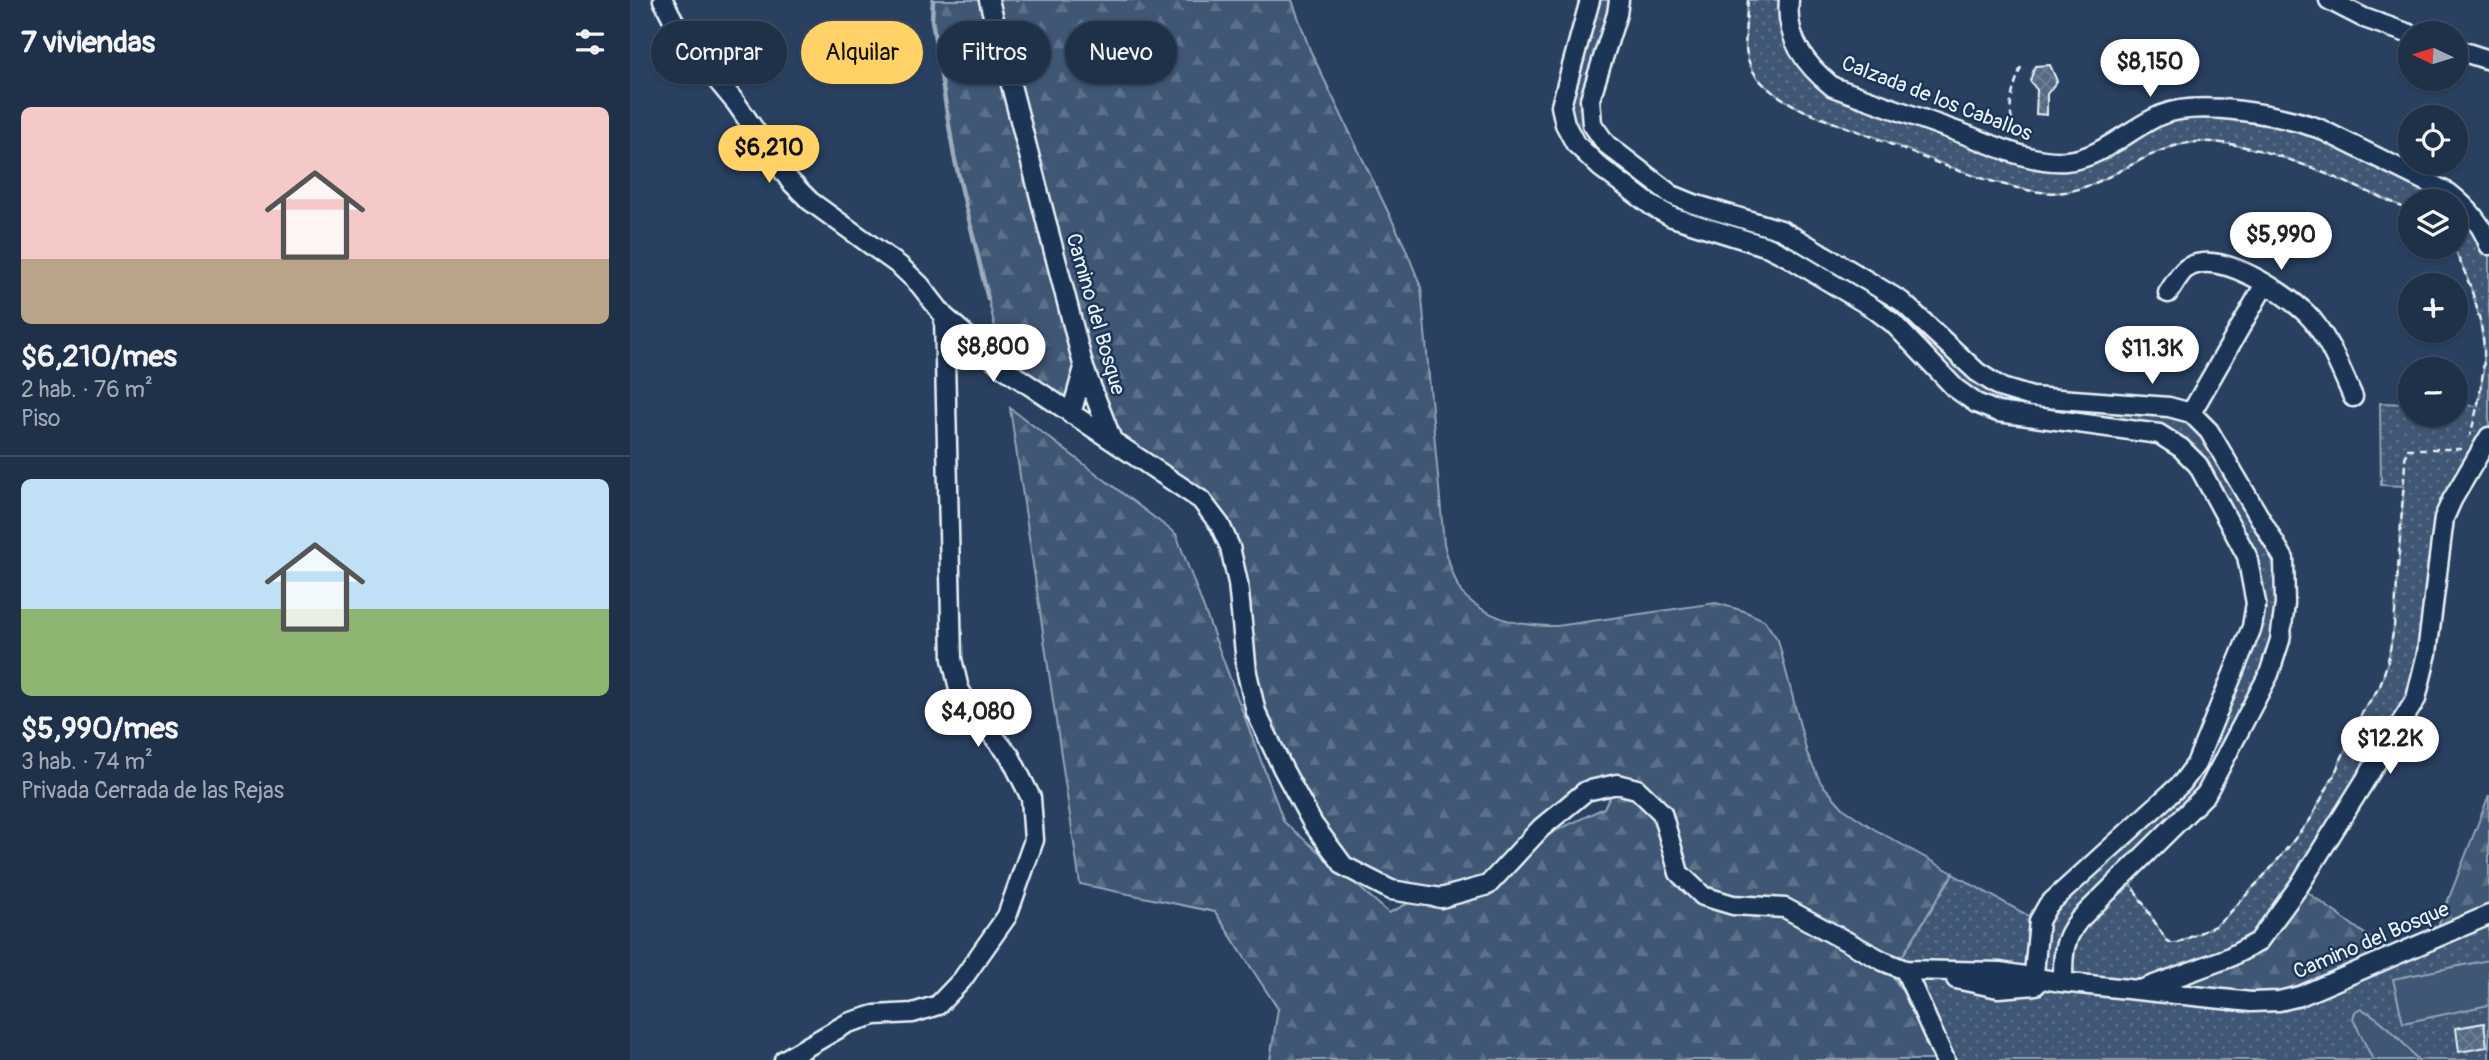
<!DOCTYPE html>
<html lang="es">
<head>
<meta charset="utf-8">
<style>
  :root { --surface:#1f3049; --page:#273850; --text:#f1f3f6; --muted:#a1a9b4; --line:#3c4b61; --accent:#ffd166 }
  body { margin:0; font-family:Pangolin,sans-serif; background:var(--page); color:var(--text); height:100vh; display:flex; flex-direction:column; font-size:26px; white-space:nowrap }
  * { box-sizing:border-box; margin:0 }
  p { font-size:23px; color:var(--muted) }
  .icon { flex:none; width:38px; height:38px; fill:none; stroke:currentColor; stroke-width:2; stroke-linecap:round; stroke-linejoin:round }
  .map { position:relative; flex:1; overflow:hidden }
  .panel { display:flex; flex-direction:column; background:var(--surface); width:630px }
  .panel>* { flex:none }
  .banner { position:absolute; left:21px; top:21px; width:665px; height:63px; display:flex; gap:14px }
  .needle { width:46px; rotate:274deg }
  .buttons { position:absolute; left:1768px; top:21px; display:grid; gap:14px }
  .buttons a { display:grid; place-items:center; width:70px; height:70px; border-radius:50%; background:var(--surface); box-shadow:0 2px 5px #0004,0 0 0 2px var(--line); font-size:35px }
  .price { position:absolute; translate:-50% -60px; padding:0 16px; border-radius:24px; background:#fff; color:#222; font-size:23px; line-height:46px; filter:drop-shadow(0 2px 4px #0008) }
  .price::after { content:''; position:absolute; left:50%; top:42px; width:21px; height:16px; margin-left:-10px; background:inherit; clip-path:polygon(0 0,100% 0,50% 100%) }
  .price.selected { background:var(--accent); color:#111 }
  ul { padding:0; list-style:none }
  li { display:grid; align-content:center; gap:14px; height:371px; padding:0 21px }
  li+li { border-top:2px solid var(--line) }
  li span { display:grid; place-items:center; height:217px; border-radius:10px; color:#555 }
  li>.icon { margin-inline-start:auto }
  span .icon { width:126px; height:126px; fill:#fffc; stroke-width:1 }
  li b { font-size:30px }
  h2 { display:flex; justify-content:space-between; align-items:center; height:84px; padding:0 21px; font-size:30px }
  .chip { padding:0 24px; border-radius:32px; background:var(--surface); box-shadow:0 2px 5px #0004,0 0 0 2px var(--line); font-size:24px; line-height:63px }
  .chip.selected { background:var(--accent); color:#111 }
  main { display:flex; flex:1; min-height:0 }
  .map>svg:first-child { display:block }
  .green { fill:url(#green-dots); stroke:#94a4b6; stroke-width:2 }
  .forest { fill:url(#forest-firs); stroke:#94a4b6; stroke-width:2; fill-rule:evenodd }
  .pitch { fill:#415774; stroke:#94a4b6; stroke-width:2 }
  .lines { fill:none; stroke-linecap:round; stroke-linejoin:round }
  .stream { stroke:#9dabbd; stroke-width:4.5 }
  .building { fill:url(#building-cross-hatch); stroke:#e8f1f8; stroke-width:2 }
  .minor-casing { stroke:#e8f1f8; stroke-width:23 }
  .path { stroke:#e8f1f8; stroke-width:2.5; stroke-dasharray:7 5; stroke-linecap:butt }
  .minor { stroke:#1d3557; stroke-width:18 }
  .labels { text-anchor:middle; stroke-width:5; stroke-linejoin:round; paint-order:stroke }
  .street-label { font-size:21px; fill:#e8f1f8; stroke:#1d3557 }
</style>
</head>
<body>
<main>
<section class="panel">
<h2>7 viviendas<svg class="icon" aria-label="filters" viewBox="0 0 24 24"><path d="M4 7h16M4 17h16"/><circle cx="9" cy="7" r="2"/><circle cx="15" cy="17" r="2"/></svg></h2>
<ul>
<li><span style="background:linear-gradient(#f6c9c9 70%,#b9a48a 0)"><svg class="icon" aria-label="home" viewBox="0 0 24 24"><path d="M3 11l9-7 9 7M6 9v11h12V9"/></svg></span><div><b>$6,210/mes</b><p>2 hab. · 76 m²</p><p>Piso</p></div></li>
<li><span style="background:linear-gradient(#bfe0f5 60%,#8fb573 0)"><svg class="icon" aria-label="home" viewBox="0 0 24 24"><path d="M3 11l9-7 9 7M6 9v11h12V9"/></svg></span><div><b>$5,990/mes</b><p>3 hab. · 74 m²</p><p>Privada Cerrada de las Rejas</p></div></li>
</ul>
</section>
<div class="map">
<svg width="1859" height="1060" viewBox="0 0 1859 1060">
  <defs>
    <pattern id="green-dots" width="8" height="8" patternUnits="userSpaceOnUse" patternTransform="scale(1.75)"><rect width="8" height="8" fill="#415774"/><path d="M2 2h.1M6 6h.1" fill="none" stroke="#5c7089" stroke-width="1.8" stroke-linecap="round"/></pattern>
    <pattern id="forest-firs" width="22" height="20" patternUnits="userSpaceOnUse" patternTransform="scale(1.75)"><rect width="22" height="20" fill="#415774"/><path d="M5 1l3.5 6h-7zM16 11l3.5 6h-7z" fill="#5c7089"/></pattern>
    <pattern id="building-cross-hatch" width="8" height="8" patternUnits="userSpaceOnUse" patternTransform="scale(1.75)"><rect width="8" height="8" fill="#556a83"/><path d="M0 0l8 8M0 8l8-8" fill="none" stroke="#6d8095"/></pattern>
  </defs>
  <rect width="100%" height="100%" fill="#294061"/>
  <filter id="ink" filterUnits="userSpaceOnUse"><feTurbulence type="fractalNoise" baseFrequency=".0143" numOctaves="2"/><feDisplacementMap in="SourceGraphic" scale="14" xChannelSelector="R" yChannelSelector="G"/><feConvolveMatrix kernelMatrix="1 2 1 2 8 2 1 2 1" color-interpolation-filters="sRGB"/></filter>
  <g filter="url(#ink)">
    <path class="green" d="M960 0H989L987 14 960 99 962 124 976 144 1042 195 1064 204 1151 230 1169 240 1271 301 1347 372 1372 388 1402 397 1539 407 1561 413 1579 431 1650 558 1654 578 1649 640 1638 674 1575 794 1448 919C1436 934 1431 949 1432 969L1439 935 1450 921 1496 876 1536 940 1541 943H1548L1585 926 1595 918 1642 867 1680 820 1704 775 1732 713 1750 686 1758 661 1764 627 1774 486 1751 485 1750 403 1780 404V415H1825V405L1848 406 1849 401C1851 385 1855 368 1854 352 1851 316 1840 278 1823 247H1825V201H1780V211L1764 203C1706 179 1647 148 1584 142 1525 137 1488 183 1435 192 1388 199 1294 156 1248 138 1222 128 1194 121 1169 108 1154 100 1137 90 1127 77 1110 55 1116 26 1118 0H1159C1155 38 1175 65 1203 87 1245 102 1287 117 1329 132 1363 145 1398 163 1436 161 1470 159 1501 128 1531 115 1569 99 1649 115 1688 128L1819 193C1838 208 1851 223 1859 245V437L1822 500 1814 518 1797 653 1786 699 1669 886 1628 941 1598 958 1507 991 1621 1002 1649 1001 1670 996 1859 915V1060H1304L1278 1000 1253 961 1273 955 1323 874 1408 921V934L1409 921 1418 905 1553 783 1567 764 1623 627 1626 604 1617 556 1569 464 1552 446 1529 432 1369 411 1346 403 1325 388 1263 323 1243 308 1158 257 1138 247 1042 217 1022 206 970 167 945 143 935 124 931 106Z"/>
    <path class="forest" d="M303 0H662L680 50 775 247 791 287 814 544C819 561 822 577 831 592 834 596 838 599 843 603 869 622 895 626 927 626L1086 603 1114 611 1134 620 1148 640 1177 753 1191 783 1214 809 1244 829 1323 873 1273 955 1253 961 1278 1000 1304 1060H640L648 1009 585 912 450 884 380 408 546 534 654 822 759 913 795 895 714 866 626 712 590 525 482 440 455 369 441 414 375 369 324 156 302 20ZM987 784 974 808 894 846 956 791Z
      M1859 795V915L1803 939Z
      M1669 886 1765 956 1670 996 1506 991 1628 942Z"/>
    <path class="pitch" d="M1859 960V1005L1773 1023 1763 979Z
      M1731 1009C1754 1019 1772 1042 1788 1060H1743L1723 1019 1725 1012Z"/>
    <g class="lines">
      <path class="stream" d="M303 0 302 20 324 156 358 299"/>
    </g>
    <path class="building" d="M1420 65 1427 81 1417 94V115L1406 114 1407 90 1400 81 1405 66Z
      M1854 1023 1857 1047 1829 1052 1826 1028Z"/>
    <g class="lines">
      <g class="minor-casing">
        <path id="minor" d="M33 0 53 39 106 103 160 181 180 201 270 266 290 285 314 316 375 369 571 500 590 525 600 547 608 583 617 673 626 712 653 769 683 824 714 866 761 890 811 898 858 885 911 828 956 791 987 784 1007 789 1032 813 1049 873 1073 896 1103 905 1155 908 1253 961 1275 970 1370 972 1431 982 1621 1002 1649 1001 1670 996 1859 915
          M359 0 454 368 482 440
          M960 0 931 106 935 124 945 143 970 167 1022 206 1042 217 1138 247 1158 257 1243 308 1263 323 1325 388 1346 403 1368 412 1529 434 1551 448 1568 465 1617 556 1626 603 1622 627 1566 764 1552 783 1418 905 1409 921 1404 974
          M989 0 987 14 960 99 962 124 976 144 1042 195 1064 204 1151 230 1169 240 1271 301 1347 372 1372 388 1402 397 1539 407 1561 413 1579 431 1654 559 1655 604 1650 640 1639 674 1576 794 1449 920C1432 941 1433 956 1433 982
          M1159 0C1155 38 1175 65 1203 87 1247 103 1290 118 1334 134 1366 146 1400 163 1436 161 1470 159 1500 128 1531 115 1569 99 1649 115 1688 128L1819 193C1838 208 1851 223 1859 245
          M1699 0 1734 18 1780 34
          M1825 49 1859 60
          M1538 293C1543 286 1550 272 1557 268 1589 248 1653 292 1676 313 1696 332 1712 372 1723 397
          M1561 413 1635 284
          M441 414 454 368
          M1275 970 1315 1060
          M1326 979 1368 988 1406 985
          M1513 989 1598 958 1628 942 1669 886 1786 699 1797 653 1814 518 1822 500 1859 437
          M154 1060 218 1023 245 1015 283 1013 308 1005 332 980 377 916 404 840 401 798 380 756 343 712 329 689 322 659 314 316"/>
      </g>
      <path class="path" d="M1118 0C1116 26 1110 55 1127 77 1137 90 1154 100 1169 108 1190 119 1215 126 1238 135 1284 154 1388 199 1435 192 1488 183 1525 137 1584 142 1647 148 1706 179 1764 203L1780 211
        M1391 67C1382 91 1372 118 1393 139
        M1823 247C1838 275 1855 324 1854 356 1853 383 1847 410 1840 436
        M1504 889 1536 940 1541 943H1547L1585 926 1595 918 1642 867 1680 820 1704 775 1732 713 1750 686 1758 661 1764 627 1776 449H1832"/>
      <use href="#minor" class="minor"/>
    </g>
  </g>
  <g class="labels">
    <g class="street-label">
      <text transform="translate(1307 98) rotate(21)" y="7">Calzada de los Caballos</text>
      <text transform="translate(466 314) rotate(74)" y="7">Camino del Bosque</text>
      <text transform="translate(1741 940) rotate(-23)" y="7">Camino del Bosque</text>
    </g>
  </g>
</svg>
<div class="buttons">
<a><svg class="needle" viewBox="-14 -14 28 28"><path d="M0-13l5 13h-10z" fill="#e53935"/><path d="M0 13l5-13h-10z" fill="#a1a9b4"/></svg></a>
<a><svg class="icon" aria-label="locate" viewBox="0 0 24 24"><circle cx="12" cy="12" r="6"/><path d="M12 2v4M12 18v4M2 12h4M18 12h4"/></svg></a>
<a><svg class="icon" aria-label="layers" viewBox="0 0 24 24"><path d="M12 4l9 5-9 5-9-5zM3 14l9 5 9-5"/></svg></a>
<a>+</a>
<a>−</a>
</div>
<b class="price" style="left:1520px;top:99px">$8,150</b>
<b class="price selected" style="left:139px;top:185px">$6,210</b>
<b class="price" style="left:1651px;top:272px">$5,990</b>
<b class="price" style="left:363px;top:384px">$8,800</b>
<b class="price" style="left:1522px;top:386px">$11.3K</b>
<b class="price" style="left:348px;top:749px">$4,080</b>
<b class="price" style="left:1760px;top:776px">$12.2K</b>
<div class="banner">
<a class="chip">Comprar</a>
<a class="chip selected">Alquilar</a>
<a class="chip">Filtros</a>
<a class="chip">Nuevo</a>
</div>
</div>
</main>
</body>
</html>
